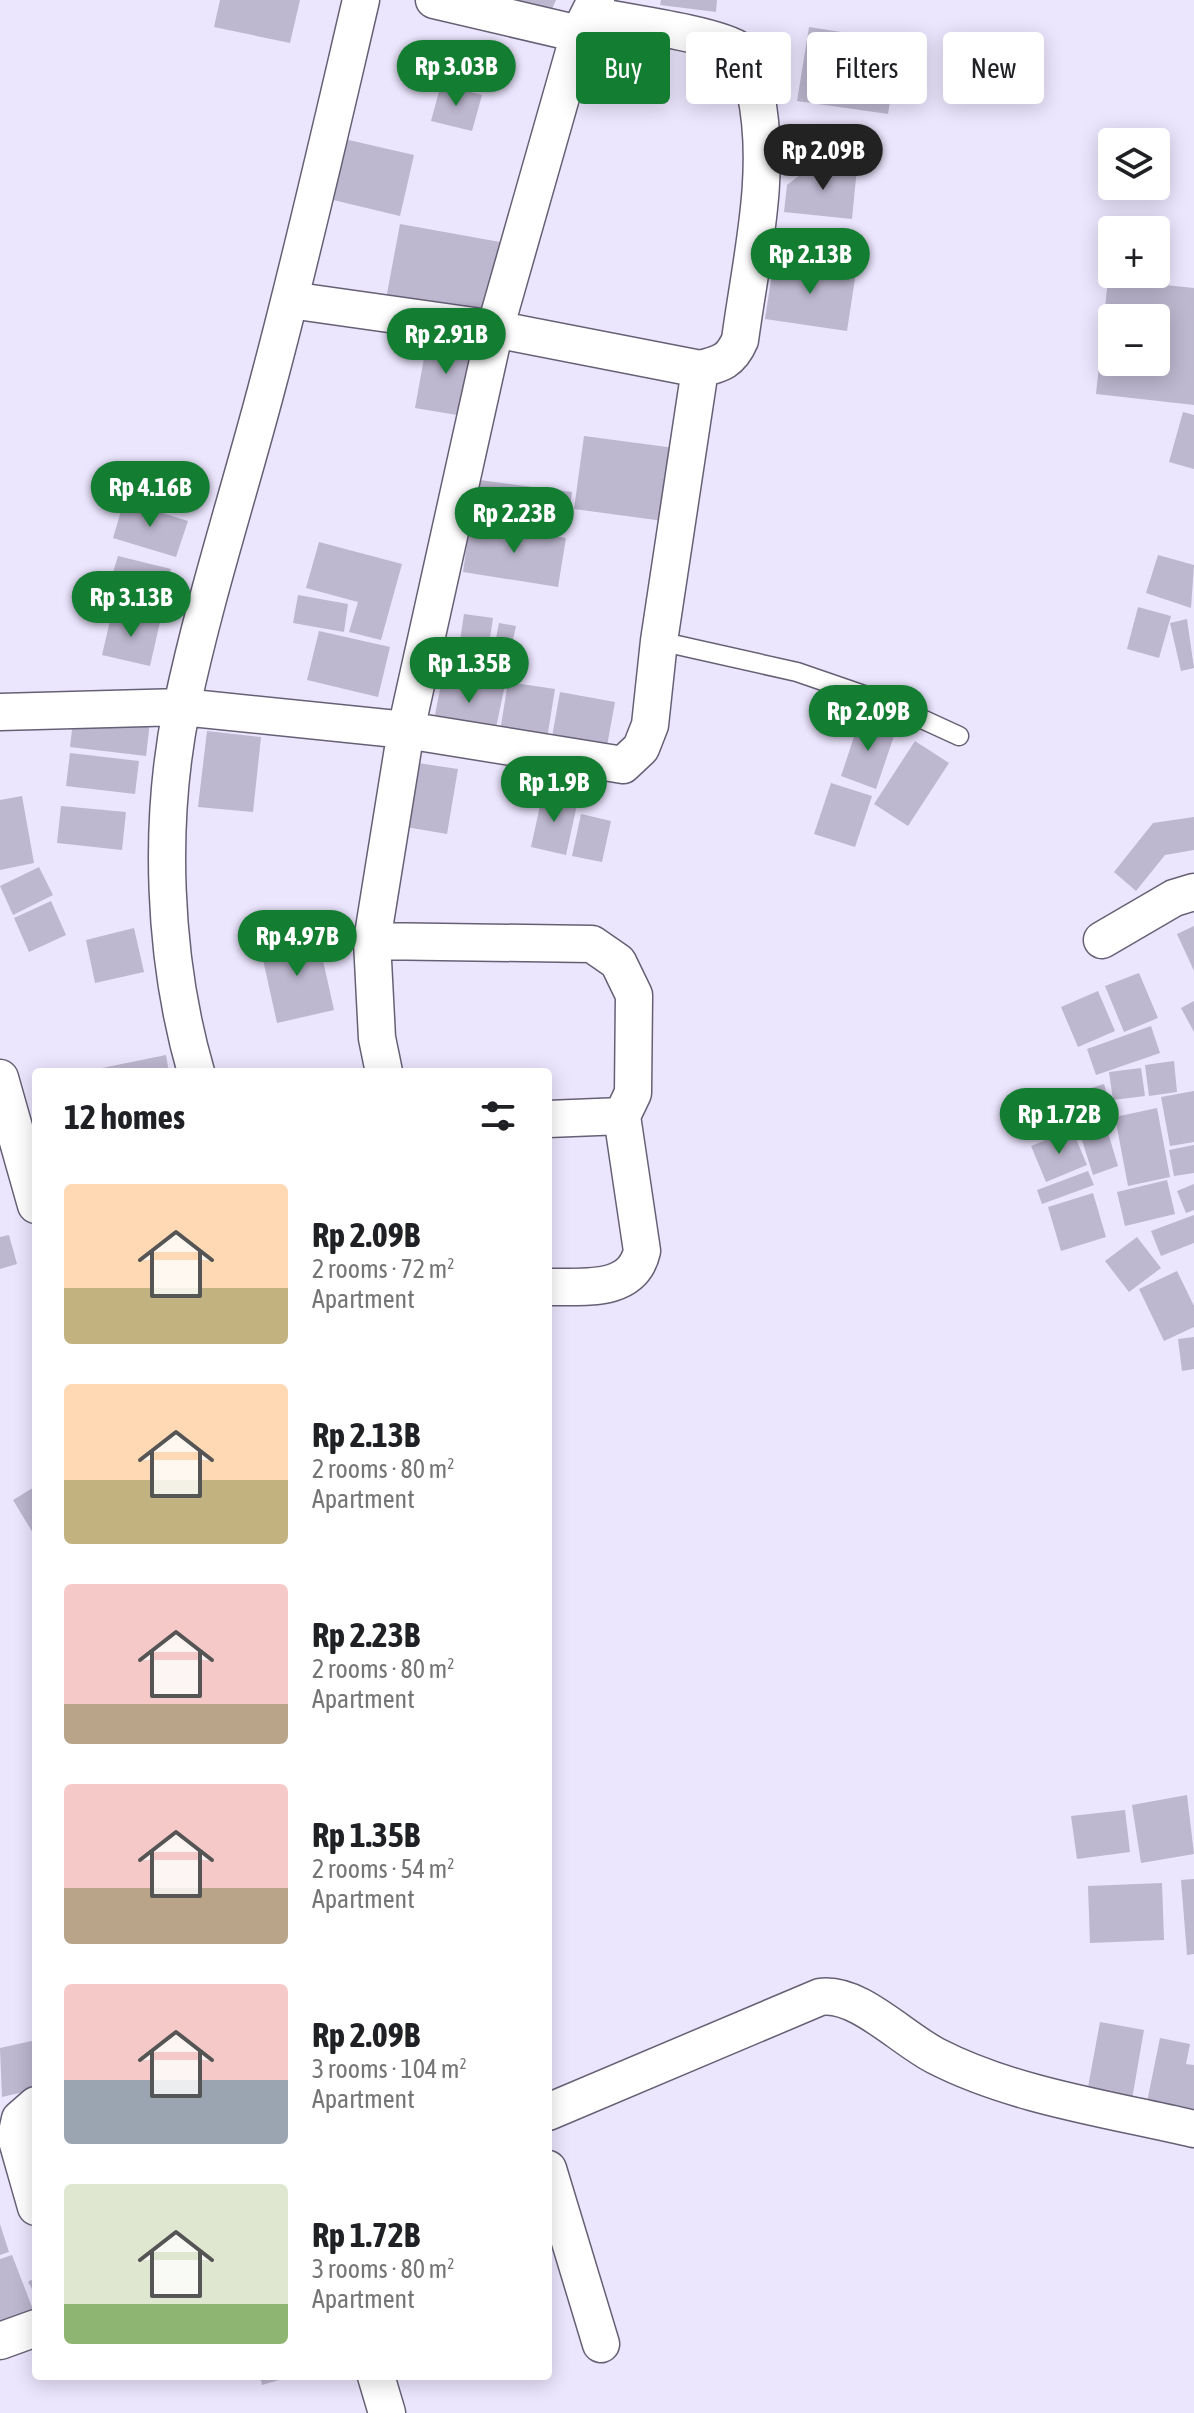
<!DOCTYPE html>
<html lang="en">
<head>
<meta charset="utf-8">
<style>
  :root { --surface:#fff; --page:#f6f6f6; --text:#202124; --muted:#757577; --accent:#137d32 }
  body { margin:0; font-family:"Asap Condensed",sans-serif; background:var(--page); color:var(--text); height:100vh; display:flex; flex-direction:column; font-size:30px; white-space:nowrap }
  * { box-sizing:border-box; margin:0 }
  p { font-size:26px; color:var(--muted) }
  .icon { flex:none; width:44px; height:44px; fill:none; stroke:currentColor; stroke-width:2; stroke-linecap:round; stroke-linejoin:round }
  .map { position:relative; flex:1; overflow:hidden }
  .details { position:absolute; left:32px; top:1068px; width:520px; height:1312px; display:flex; flex-direction:column; background:var(--surface); border-radius:8px; box-shadow:0 4px 20px #0003 }
  .details>* { flex:none }
  .hud { position:absolute; left:576px; top:32px; width:498px; height:72px; display:flex; gap:16px }
  .fabs { position:absolute; left:1098px; top:128px; display:grid; gap:16px }
  .fabs a { display:grid; place-items:center; width:72px; height:72px; border-radius:8px; background:var(--surface); box-shadow:0 4px 20px #0003; font-size:40px }
  .price { position:absolute; translate:-50% -68px; padding:0 18px; border-radius:28px; background:var(--accent); color:#fff; font-size:26px; line-height:52px; filter:drop-shadow(0 2px 4px #0008) }
  .price::after { content:''; position:absolute; left:50%; top:48px; width:24px; height:18px; margin-left:-12px; background:inherit; clip-path:polygon(0 0,100% 0,50% 100%) }
  .price.current { background:#222; color:#fff }
  ul { padding:0; list-style:none }
  li { display:flex; align-items:center; gap:24px; height:200px; padding:0 32px }
  li span { display:grid; place-items:center; flex:none; width:224px; height:160px; border-radius:8px; color:#555 }
  li>.icon { margin-inline-start:auto }
  span .icon { width:96px; height:96px; fill:#fffc; stroke-width:1 }
  li b { font-size:34px }
  h2 { display:flex; justify-content:space-between; align-items:center; height:96px; padding:0 32px; font-size:34px }
  .pill { padding:0 28px; border-radius:8px; background:var(--surface); box-shadow:0 4px 20px #0003; font-size:28px; line-height:72px }
  .pill.current { background:var(--accent); color:#fff }
  .map>svg:first-child { display:block }
  .building { fill:#bdb7cf; fill-rule:evenodd }
  .lines { fill:none; stroke-linecap:round; stroke-linejoin:round }
  .service-casing { stroke:#666075; stroke-width:21 }
  .minor-casing { stroke:#666075; stroke-width:39 }
  .service { stroke:#fff; stroke-width:18 }
  .minor { stroke:#fff; stroke-width:36 }
</style>
</head>
<body>
<div class="map">
<svg width="1194" height="2413" viewBox="0 0 1194 2413">
  <rect width="100%" height="100%" fill="#ebe5fd"/>
  <path class="building" d="M220 0H300L290 43 214 27Z
    M516 0H556L552 9Z
    M661 0H717L716 12 660 5Z
    M809 27 900 41 888 114 797 101Z
    M441 84 482 95 472 131 431 121Z
    M340 138 414 155 400 216 325 198Z
    M814 164 857 168 852 219 784 212 787 185Z
    M400 224 500 242 486 318 386 299Z
    M774 260 856 272 847 331 765 319Z
    M1108 279 1194 288V405L1096 394ZM1112 318H1156V362H1112Z
    M428 336 477 345 463 416 415 408Z
    M1183 412 1194 415V469L1169 462Z
    M584 436 682 449 671 522 574 509Z
    M480 480 572 492 567 530 474 518Z
    M124 501 188 521 176 557 113 538Z
    M470 524 566 538 558 587 463 572Z
    M319 542 402 564 381 640 349 632 358 602 306 588Z
    M1158 555 1194 565 1191 608 1146 593Z
    M118 556 171 569 167 585 146 580 141 597 108 589Z
    M298 595 348 604 344 632 293 623Z
    M1138 607 1171 616 1159 658 1127 649Z
    M112 612 160 622 150 666 102 655Z
    M464 614 493 618 485 671 456 667Z
    M1187 619 1194 668 1181 671 1170 623Z
    M499 623 516 626 504 682 488 678Z
    M319 631 390 647 378 697 307 680Z
    M443 674 505 685 494 737 433 725Z
    M508 682 555 689 546 745 499 738Z
    M560 692 615 702 605 757 550 748Z
    M74 712 150 722 146 756 70 747Z
    M860 719 896 730 876 789 841 776Z
    M207 731 261 737 253 812 198 807Z
    M915 741 949 763 908 826 874 804Z
    M70 753 139 761 135 794 66 786Z
    M411 762 458 769 447 834 400 826Z
    M831 783 872 796 855 847 814 834Z
    M543 792 578 800 566 855 531 847Z
    M22 796 34 863 0 870V800Z
    M61 806 126 812 122 850 57 843Z
    M581 814 611 821 602 862 572 856Z
    M1194 817V850L1165 855 1136 891 1114 872 1153 823Z
    M39 867 53 895 13 915 0 886Z
    M51 901 66 935 29 952 14 918Z
    M1194 926V971L1177 934Z
    M134 928 144 972 95 983 86 940Z
    M317 933 334 1010 277 1023 260 946Z
    M1139 973 1158 1018 1124 1032 1105 986Z
    M1098 991 1115 1031 1078 1047 1061 1007Z
    M1194 1001V1032L1181 1008Z
    M1151 1026 1160 1053 1096 1075 1087 1049Z
    M166 1055 169 1072H97V1069Z
    M1174 1061 1177 1092 1149 1096 1145 1065Z
    M1141 1068 1145 1096 1113 1100 1109 1072Z
    M1104 1084 1111 1107 1096 1112 1088 1089Z
    M1194 1091V1142L1170 1146 1161 1097Z
    M1157 1108 1170 1177 1128 1186 1115 1117Z
    M1106 1126 1118 1166 1093 1175 1080 1134Z
    M1072 1129 1087 1165 1046 1182 1031 1146Z
    M1194 1145V1173L1174 1176 1169 1150Z
    M1088 1171 1094 1185 1042 1204 1037 1190Z
    M1167 1180 1175 1214 1125 1226 1117 1192Z
    M1194 1184V1210L1186 1213 1177 1191Z
    M1093 1193 1106 1237 1061 1251 1048 1207Z
    M1194 1215V1243L1161 1256 1151 1231Z
    M9 1235 17 1264 0 1269V1237Z
    M1137 1237 1161 1268 1129 1292 1105 1261Z
    M1177 1271 1194 1306V1327L1164 1341 1139 1289Z
    M1194 1337V1369L1182 1371 1178 1339Z
    M36 1486V1538L13 1500Z
    M1187 1795 1194 1854 1141 1863 1132 1805Z
    M1125 1810 1130 1852 1077 1859 1071 1816Z
    M1194 1879V1954L1187 1955 1181 1880Z
    M1162 1883 1164 1940 1090 1943 1088 1886Z
    M1100 2022 1144 2030 1131 2105 1086 2098Z
    M1160 2038 1190 2044 1186 2064 1194 2065V2111L1147 2102Z
    M36 2040V2089L2 2097 0 2048Z
    M0 2224 9 2252 0 2255Z
    M12 2255 34 2312 0 2325V2259Z
    M36 2277V2296L28 2282Z
    M260 2376H289V2377L262 2385Z"/>
  <g class="lines">
    <g class="service-casing">
      <path id="service" d="M659 641 797 672 887 703 959 736"/>
    </g>
    <g class="minor-casing">
      <path id="minor" d="M434 0 579 34
        M290 300 495 329 700 369C721 364 731 361 740 340 751 258 773 171 755 90 752 77 750 59 739 50 720 35 619 21 589 15
        M0 712 182 707 406 730 623 765 641 748 650 725 659 641 700 369
        M1102 940 1174 898 1194 892
        M372 941 592 944 618 962 634 995 633 1093 622 1116 548 1119
        M196 1072C163 958 158 822 182 706 205 597 240 490 268 383 302 256 331 128 361 0
        M384 1072 377 1038 372 941 406 730 495 329 579 34 596 0
        M0 1078 36 1205
        M548 1287C583 1286 632 1294 642 1251L622 1116
        M36 2105 20 2119 16 2137 36 2207
        M548 2112 820 1997C857 1991 901 2038 936 2056 1014 2096 1109 2109 1194 2129
        M548 2169 601 2344
        M0 2341 36 2328
        M376 2376 387 2413"/>
    </g>
    <use href="#service" class="service"/>
    <use href="#minor" class="minor"/>
  </g>
</svg>
<div class="fabs">
<a><svg class="icon" aria-label="layers" viewBox="0 0 24 24"><path d="M12 4l9 5-9 5-9-5zM3 14l9 5 9-5"/></svg></a>
<a>+</a>
<a>−</a>
</div>
<b class="price" style="left:456px;top:108px">Rp 3.03B</b>
<b class="price current" style="left:823px;top:192px">Rp 2.09B</b>
<b class="price" style="left:810px;top:296px">Rp 2.13B</b>
<b class="price" style="left:446px;top:376px">Rp 2.91B</b>
<b class="price" style="left:150px;top:529px">Rp 4.16B</b>
<b class="price" style="left:514px;top:555px">Rp 2.23B</b>
<b class="price" style="left:131px;top:639px">Rp 3.13B</b>
<b class="price" style="left:469px;top:705px">Rp 1.35B</b>
<b class="price" style="left:868px;top:753px">Rp 2.09B</b>
<b class="price" style="left:554px;top:824px">Rp 1.9B</b>
<b class="price" style="left:297px;top:978px">Rp 4.97B</b>
<b class="price" style="left:1059px;top:1156px">Rp 1.72B</b>
<div class="hud">
<a class="pill current">Buy</a>
<a class="pill">Rent</a>
<a class="pill">Filters</a>
<a class="pill">New</a>
</div>
<section class="details">
<h2>12 homes<svg class="icon" aria-label="filters" viewBox="0 0 24 24"><path d="M4 7h16M4 17h16"/><circle cx="9" cy="7" r="2"/><circle cx="15" cy="17" r="2"/></svg></h2>
<ul>
<li><span style="background:linear-gradient(#ffd9b3 65%,#c2b280 0)"><svg class="icon" aria-label="home" viewBox="0 0 24 24"><path d="M3 11l9-7 9 7M6 9v11h12V9"/></svg></span><div><b>Rp 2.09B</b><p>2 rooms · 72 m²</p><p>Apartment</p></div></li>
<li><span style="background:linear-gradient(#ffd9b3 60%,#c2b280 0)"><svg class="icon" aria-label="home" viewBox="0 0 24 24"><path d="M3 11l9-7 9 7M6 9v11h12V9"/></svg></span><div><b>Rp 2.13B</b><p>2 rooms · 80 m²</p><p>Apartment</p></div></li>
<li><span style="background:linear-gradient(#f6c9c9 75%,#b9a48a 0)"><svg class="icon" aria-label="home" viewBox="0 0 24 24"><path d="M3 11l9-7 9 7M6 9v11h12V9"/></svg></span><div><b>Rp 2.23B</b><p>2 rooms · 80 m²</p><p>Apartment</p></div></li>
<li><span style="background:linear-gradient(#f6c9c9 65%,#b9a48a 0)"><svg class="icon" aria-label="home" viewBox="0 0 24 24"><path d="M3 11l9-7 9 7M6 9v11h12V9"/></svg></span><div><b>Rp 1.35B</b><p>2 rooms · 54 m²</p><p>Apartment</p></div></li>
<li><span style="background:linear-gradient(#f6c9c9 60%,#9aa5b1 0)"><svg class="icon" aria-label="home" viewBox="0 0 24 24"><path d="M3 11l9-7 9 7M6 9v11h12V9"/></svg></span><div><b>Rp 2.09B</b><p>3 rooms · 104 m²</p><p>Apartment</p></div></li>
<li><span style="background:linear-gradient(#dfe7d0 75%,#8fb573 0)"><svg class="icon" aria-label="home" viewBox="0 0 24 24"><path d="M3 11l9-7 9 7M6 9v11h12V9"/></svg></span><div><b>Rp 1.72B</b><p>3 rooms · 80 m²</p><p>Apartment</p></div></li>
</ul>
</section>
</div>
</body>
</html>
